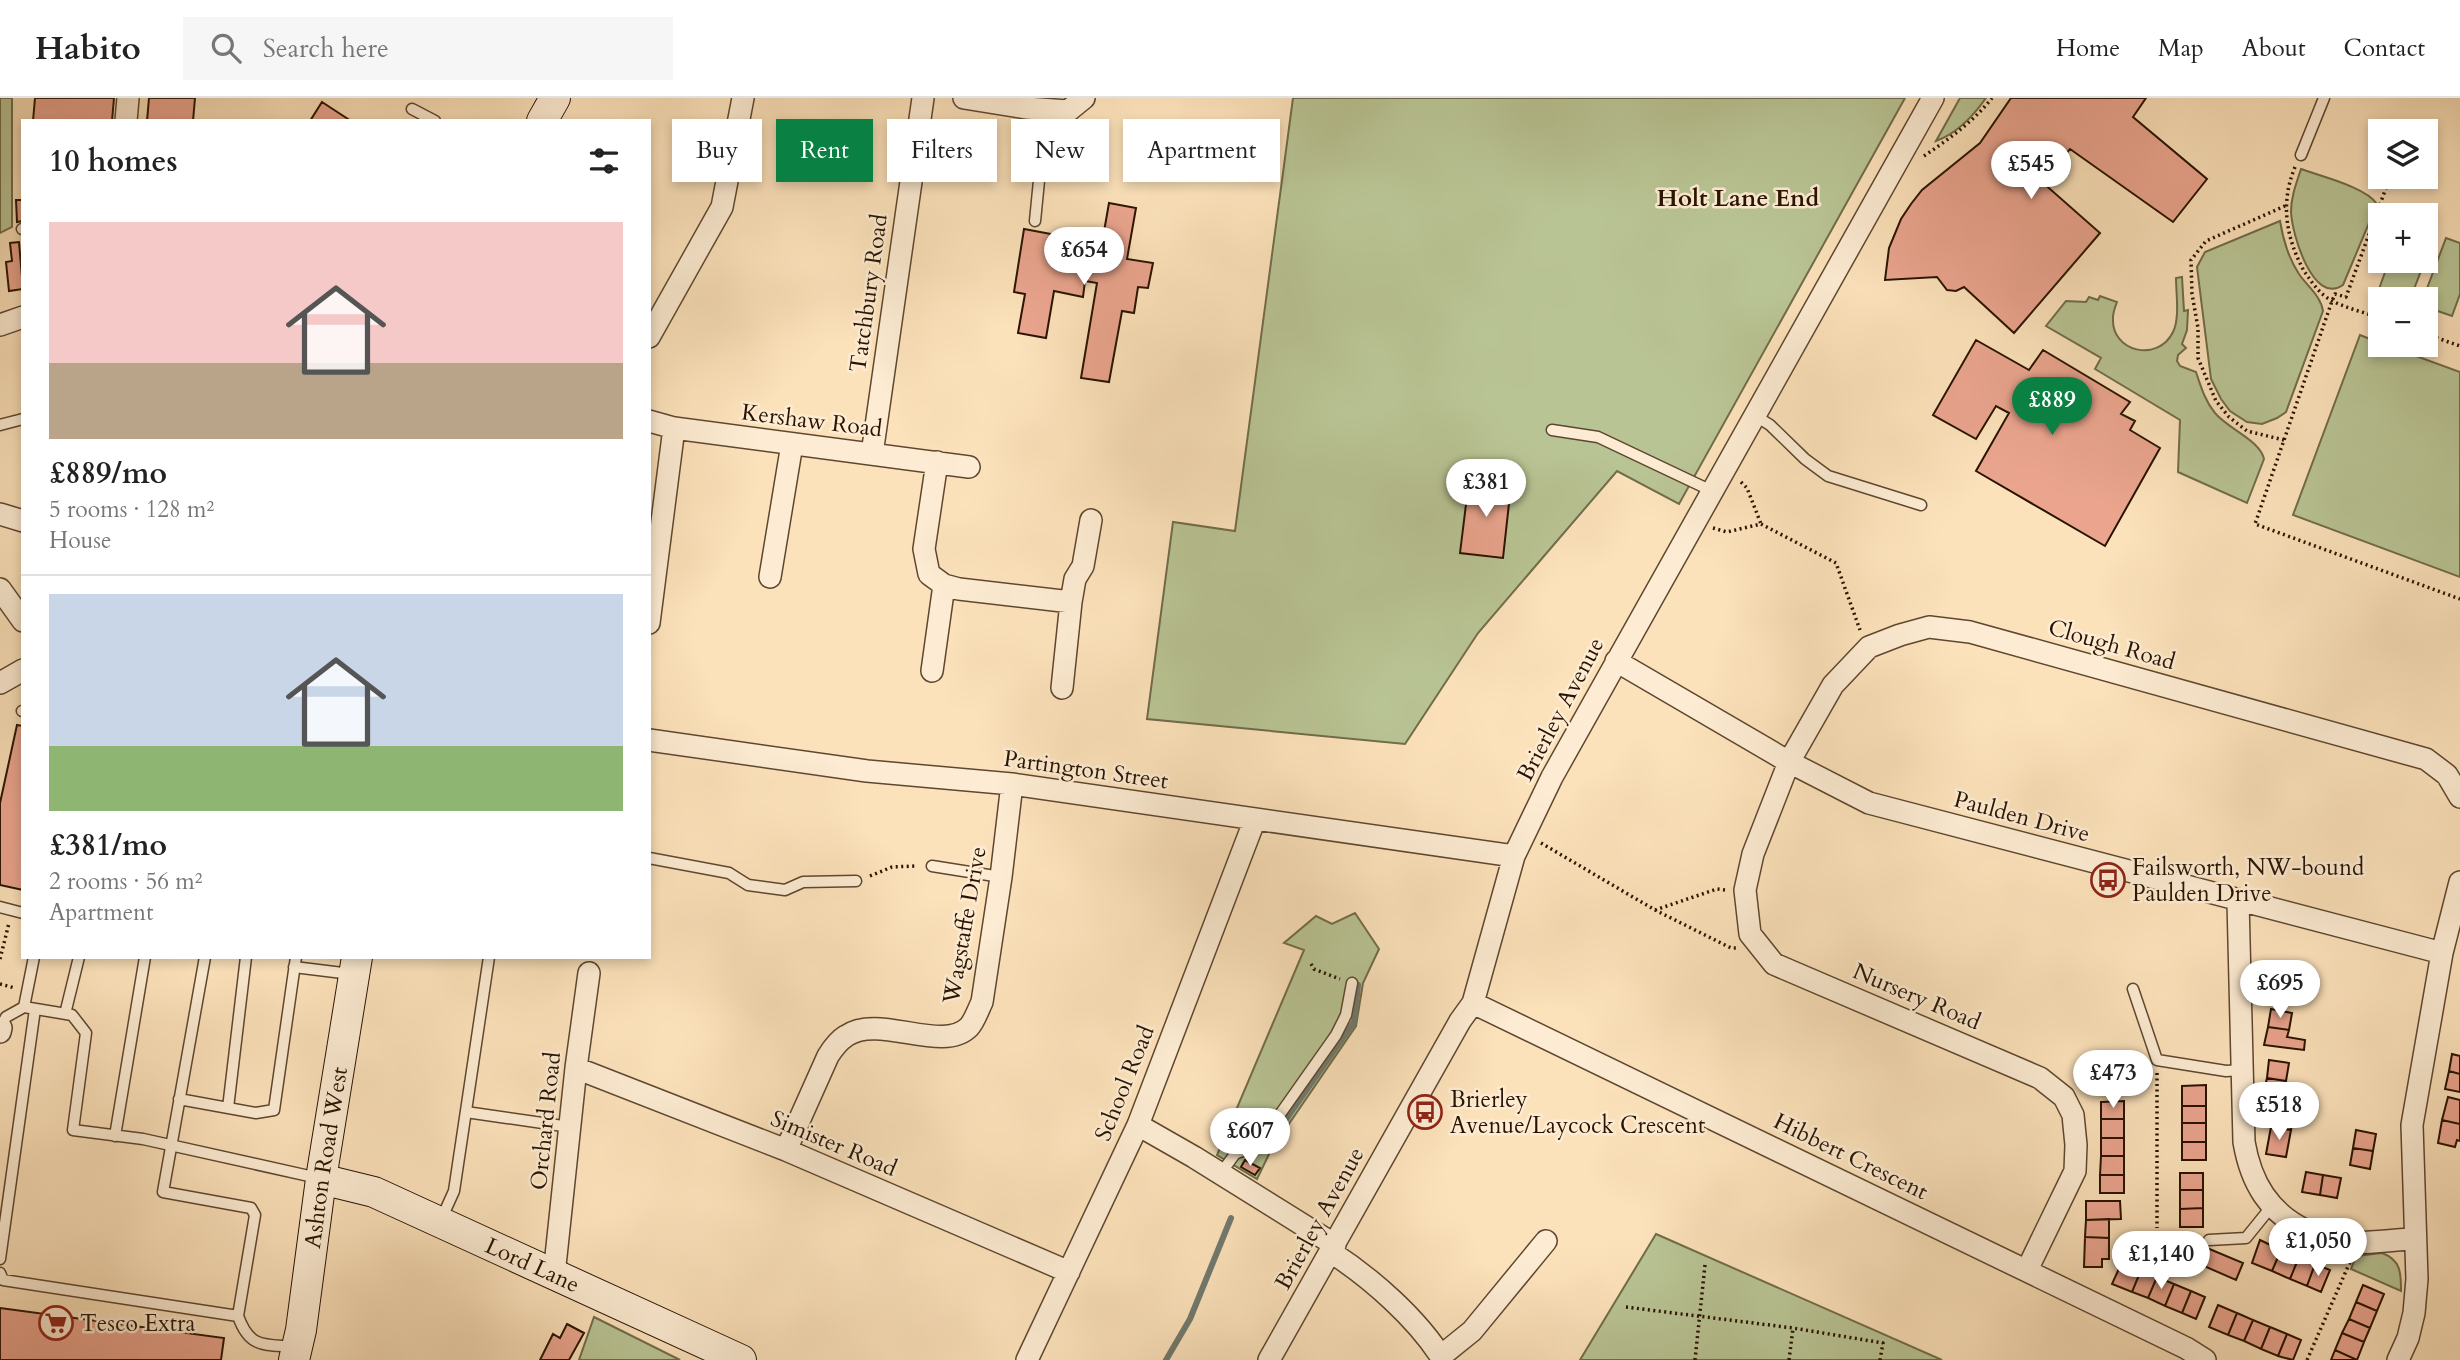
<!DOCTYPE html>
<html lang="en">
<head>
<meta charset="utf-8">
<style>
  :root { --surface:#fff; --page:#f6f6f6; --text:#222; --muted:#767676; --line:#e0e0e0; --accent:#0b8043 }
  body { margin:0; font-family:Cardo,serif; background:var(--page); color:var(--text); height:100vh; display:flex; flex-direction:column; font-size:26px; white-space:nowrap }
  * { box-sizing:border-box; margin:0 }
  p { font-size:23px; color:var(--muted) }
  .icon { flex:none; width:38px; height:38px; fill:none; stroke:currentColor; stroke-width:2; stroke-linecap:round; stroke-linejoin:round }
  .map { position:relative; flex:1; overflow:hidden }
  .sheet { position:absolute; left:21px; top:21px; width:630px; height:840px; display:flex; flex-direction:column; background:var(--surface); border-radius:0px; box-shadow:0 4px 10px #0003 }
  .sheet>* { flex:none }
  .top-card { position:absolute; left:672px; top:21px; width:665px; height:63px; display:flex; gap:14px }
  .fabs { position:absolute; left:2368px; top:21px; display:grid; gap:14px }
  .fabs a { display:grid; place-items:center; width:70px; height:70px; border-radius:0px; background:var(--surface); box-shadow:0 4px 10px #0003; font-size:35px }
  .price { position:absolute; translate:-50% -60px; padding:0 16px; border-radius:24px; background:#fff; color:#222; font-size:23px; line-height:46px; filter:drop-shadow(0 2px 4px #0008) }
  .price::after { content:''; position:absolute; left:50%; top:42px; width:21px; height:16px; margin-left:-10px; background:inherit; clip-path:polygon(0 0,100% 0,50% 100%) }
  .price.on { background:var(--accent); color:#fff }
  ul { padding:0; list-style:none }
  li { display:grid; align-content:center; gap:14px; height:371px; padding:0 28px }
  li+li { border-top:2px solid var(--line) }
  li span { display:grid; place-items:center; height:217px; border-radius:0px; color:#555 }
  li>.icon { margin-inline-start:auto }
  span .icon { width:126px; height:126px; fill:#fffc; stroke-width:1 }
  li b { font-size:30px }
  h2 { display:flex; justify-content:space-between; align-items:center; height:84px; padding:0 28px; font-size:30px }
  .chip { padding:0 24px; border-radius:0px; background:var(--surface); box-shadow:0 4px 10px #0003; font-size:24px; line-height:63px }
  .chip.on { background:var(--accent); color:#fff }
  header { display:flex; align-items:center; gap:42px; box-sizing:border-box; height:98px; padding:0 35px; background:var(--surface); border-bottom:2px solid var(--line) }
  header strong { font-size:33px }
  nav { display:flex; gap:38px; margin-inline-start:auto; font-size:24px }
  .search { width:490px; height:63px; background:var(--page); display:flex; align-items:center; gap:18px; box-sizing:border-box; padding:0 24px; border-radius:0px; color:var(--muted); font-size:26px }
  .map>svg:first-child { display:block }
  .green { fill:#b9c494; stroke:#716c4a; stroke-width:2 }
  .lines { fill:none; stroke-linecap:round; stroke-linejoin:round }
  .stream { stroke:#70796e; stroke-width:6 }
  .building { fill:#eba58f; stroke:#291300; stroke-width:2 }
  .lane-casing { stroke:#5e472f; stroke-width:13 }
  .street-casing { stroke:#5e472f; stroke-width:24 }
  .secondary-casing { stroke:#291300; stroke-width:32 }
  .path { stroke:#291300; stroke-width:3.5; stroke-dasharray:2 3.5; stroke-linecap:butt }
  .lane { stroke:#fdecd3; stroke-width:10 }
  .street { stroke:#fdecd3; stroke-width:21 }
  .secondary { stroke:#fdecd3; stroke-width:30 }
  .labels { text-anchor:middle; stroke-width:5; stroke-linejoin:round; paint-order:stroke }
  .street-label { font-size:23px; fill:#291300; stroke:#fdecd3 }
  .poi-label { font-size:23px; fill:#291300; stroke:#fdecd3; text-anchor:start }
  .neighbourhood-label { font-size:24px; font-weight:bold; fill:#291300; stroke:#fdecd3 }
</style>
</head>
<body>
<header>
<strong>Habito</strong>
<div class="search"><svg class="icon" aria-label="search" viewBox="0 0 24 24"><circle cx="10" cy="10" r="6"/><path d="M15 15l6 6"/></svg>Search here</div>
<nav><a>Home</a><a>Map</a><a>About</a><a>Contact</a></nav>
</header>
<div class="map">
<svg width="2460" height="1262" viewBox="0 0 2460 1262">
  <rect width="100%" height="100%" fill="#fce2bb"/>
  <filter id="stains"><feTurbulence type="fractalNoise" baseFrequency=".00286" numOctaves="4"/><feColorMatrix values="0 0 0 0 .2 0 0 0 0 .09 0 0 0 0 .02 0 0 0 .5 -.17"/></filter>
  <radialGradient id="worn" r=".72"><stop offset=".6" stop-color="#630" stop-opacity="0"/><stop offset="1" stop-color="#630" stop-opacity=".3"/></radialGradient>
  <path class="green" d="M0 0H12V129L0 135Z
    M1293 0H1905L1679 406 1617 373 1478 535 1405 646 1147 621 1173 424 1235 433Z
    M1960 0H1986C1974 17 1956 36 1936 43Z
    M2301 71C2320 78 2366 89 2377 106L2343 187C2313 208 2292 136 2291 114 2291 99 2296 86 2301 71Z
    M2280 123C2283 141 2289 161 2299 176 2307 188 2321 198 2323 213L2286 314 2277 320 2262 326 2247 324 2230 313 2221 301 2211 281 2197 169 2205 154Z
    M2446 140 2460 145V196L2452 218 2426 209V201H2423Z
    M2389 163H2425L2410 201 2379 191Z
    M2182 179 2184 213 2188 212 2187 232 2182 246 2186 250 2178 257 2177 263 2180 268 2196 274C2201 289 2205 303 2215 315 2228 331 2260 342 2264 361L2247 405 2178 374 2180 322 2095 271 2101 260 2046 228 2066 203 2086 204 2089 199 2098 202 2100 198 2117 204C2115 209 2113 215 2113 220 2111 254 2158 265 2173 234 2180 220 2176 195 2176 180Z
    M2360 237 2380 245V247H2386L2460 274V479L2293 417Z
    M1355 815 1379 851 1363 885 1356 928 1271 1052 1257 1081 1217 1057 1304 852 1284 845 1316 818 1332 826Z
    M1656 1136 1942 1262H1580Z
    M2382 1155C2401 1162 2401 1175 2401 1193L2351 1171 2356 1158Z
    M594 1219 680 1262H579Z"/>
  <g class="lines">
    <path class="stream" d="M1268 1047 1354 924 1358 887
      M1166 1262 1190 1221 1231 1120"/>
  </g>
  <path class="building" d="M35 0H114L112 23H33Z
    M149 0H195L193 23H147Z
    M2011 0H2146L2133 19 2207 81 2173 124 2070 51 2042 84 2100 135 2014 235 1964 189 1956 193 1947 192 1937 179 1885 182 1889 150 1901 121 1911 106 1922 92 1980 45Z
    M322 4 351 23H310Z
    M16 102H23V123L17 124Z
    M1109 105 1136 110 1127 161 1153 165 1148 190 1138 189 1134 215 1122 213 1109 284 1081 280 1097 185 1085 183 1083 199 1054 193 1046 240 1018 235 1025 196 1014 194 1024 131 1051 136 1047 153 1099 162Z
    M19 144 23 191 9 193 6 164 12 163 10 145Z
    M1976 242 2029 272 2043 252 2130 304 2121 316 2135 323 2130 332 2160 350 2105 448 1976 373 2009 315 1996 308 1976 341 1933 317Z
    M1469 382 1511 387 1503 460 1460 455Z
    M17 627 23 628V792L0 787V705Z
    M2271 911 2292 915 2289 932 2268 929Z
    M2268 929 2289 932 2287 939 2305 942 2304 952 2264 947Z
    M2452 956 2460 958V976L2449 973Z
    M2269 962 2289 965 2286 983 2267 980Z
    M2449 973 2460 976V994L2445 991Z
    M2267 980 2286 983 2284 1000 2263 997Z
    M2206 987V1008H2182V988Z
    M2448 999 2460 1002V1026L2442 1022Z
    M2124 1003V1021H2101V1004Z
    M2182 1008H2206V1025H2182Z
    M2273 1012 2293 1015 2291 1032 2271 1029Z
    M2101 1021H2124V1040H2101Z
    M2442 1022 2460 1026V1043L2457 1042 2455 1049 2438 1045Z
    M2182 1025H2206V1044H2182Z
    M2271 1029 2291 1032 2286 1059 2266 1056Z
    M2356 1032 2376 1036 2373 1053 2353 1050Z
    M2101 1040H2124V1058H2101Z
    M2182 1044H2206V1062H2182Z
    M2353 1050 2373 1053 2370 1071 2350 1067Z
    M2101 1058H2124V1077H2100Z
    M1245 1062 1260 1070 1255 1077 1241 1069Z
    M2306 1074 2323 1077 2320 1097 2302 1094Z
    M2180 1075H2203V1092H2180Z
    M2100 1077H2124V1095H2100Z
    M2323 1077 2341 1080 2337 1100 2320 1097Z
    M2180 1092H2203V1110L2180 1111Z
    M2086 1103H2120L2121 1121 2086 1122Z
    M2203 1110V1129H2180V1111Z
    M2109 1121V1140L2085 1139 2086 1122Z
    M2085 1139 2109 1140V1161H2102V1169H2084Z
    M2260 1142 2281 1152 2272 1173 2252 1165Z
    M2195 1145 2243 1165 2236 1182 2188 1161Z
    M2281 1152 2299 1159 2290 1181 2272 1173Z
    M2299 1159 2315 1166 2307 1188 2290 1181Z
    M2122 1164 2141 1172 2132 1194 2112 1186Z
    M2315 1166 2330 1172 2321 1194 2307 1188Z
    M2141 1172 2157 1179 2148 1200 2132 1194Z
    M2157 1179 2174 1186 2165 1208 2148 1200Z
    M2174 1186 2191 1193 2182 1215 2165 1208Z
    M2363 1187 2384 1196 2377 1213 2356 1204Z
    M2191 1193 2205 1199 2196 1221 2182 1215Z
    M2356 1204 2377 1213 2370 1230 2349 1221Z
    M2218 1207 2237 1215 2228 1237 2209 1229Z
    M0 1210 224 1240 221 1262H0Z
    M2237 1215 2253 1222 2244 1243 2228 1237Z
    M2349 1221 2370 1230 2364 1244 2342 1235Z
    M2253 1222 2270 1229 2261 1251 2244 1243Z
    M567 1226 584 1235 569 1262H540L553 1236 560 1240Z
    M2270 1229 2287 1236 2278 1258 2261 1251Z
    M2342 1235 2364 1244 2357 1262 2335 1252Z
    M2287 1236 2301 1242 2293 1262 2278 1258Z
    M2335 1252 2357 1262H2331Z"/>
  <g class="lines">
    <g class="lane-casing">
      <path id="lane" d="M412 11 435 23
        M2301 57 2324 0
        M1035 123 1046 12
        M22 131H23
        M1754 317 1770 327 1805 361 1828 378 1921 407
        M0 327 23 321
        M1552 332 1598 339 1712 393
        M22 613H23
        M649 760 729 775 748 787 785 792 803 784 856 783
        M932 768 1001 779
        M0 809 23 815
        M294 869 351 876
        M2133 891 2157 962 2226 973 2242 972
        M24 909 34 859
        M65 916 79 859
        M1 930 6 919 24 909 72 917 86 935 73 1032 143 1041 318 1080
        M179 1001 256 1015 274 1012 296 859
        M228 1010 246 859
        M466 1014 570 1029
        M115 1038 145 859
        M1221 1075 1235 1056 1259 1046 1336 937 1346 917 1352 885
        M440 1124 454 1093 489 859
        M2209 1142 2246 1140 2271 1109
        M0 1161 35 911
        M0 1175 3 1182 238 1218 255 1117 251 1110 163 1094 205 859
        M238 1218C250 1252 266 1246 296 1249"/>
    </g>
    <g class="street-casing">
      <path id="street" d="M964 0 1026 10 1068 13 1084 0
        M126 23 128 0
        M0 227 23 219
        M649 239 722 109 743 0
        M649 323 674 330 969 369
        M872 356 923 0
        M937 364 924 451 929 476 944 487 959 491 1071 504
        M0 416 23 423
        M770 479 792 346
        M0 491 23 523
        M649 525 674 330
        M1616 563 1789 664 1869 705 2442 855
        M932 573 944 487
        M0 585 23 572
        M1062 590 1071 504 1075 481 1083 468 1091 422
        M649 642 867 673 1012 686 1514 758
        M2238 803 2244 1044C2251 1085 2269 1115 2307 1133 2313 1136 2320 1140 2327 1142 2354 1148 2386 1142 2414 1141
        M1473 905 2186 1250 2205 1262
        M0 934 1 930
        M576 970 786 1052 1069 1174
        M1138 1027 1194 1059 1335 1147
        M786 1052 828 958C833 950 838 943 846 938 879 915 942 956 969 929 975 922 978 912 982 904L1001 779 1012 686
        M1331 1154C1371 1180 1418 1221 1443 1262
        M2027 1172 2075 1073 2076 1047 2073 1017 2064 999 2040 980 1774 866 1750 836 1745 792 1753 756 1789 664 1833 587 1869 549 1900 537 1929 529 1970 534 2426 661 2447 677 2460 699
        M554 1177 576 970 589 875
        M1441 1258 1472 1233 1546 1143
        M1027 1262 1138 1027 1255 721
        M1269 1262 1460 923 1473 905 1514 758 1552 679 1933 0
        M2398 1262 2408 1240 2414 1215 2417 1181 2412 1027 2442 855 2460 784"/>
    </g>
    <g class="secondary-casing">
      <g id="secondary">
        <path d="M542 23 555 0"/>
        <path id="s1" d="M321 1081 374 1094 741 1262"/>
        <path id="s2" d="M294 1262 301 1232 321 1081 357 859"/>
      </g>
    </g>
    <path class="path" d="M1924 58C1949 41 1973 24 1992 0
      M2295 69C2280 105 2286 140 2304 173 2311 183 2318 194 2329 201 2344 210 2364 214 2380 220
      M2390 79 2346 199 2335 196 2332 203 2255 426 2460 501
      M2426 236 2460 248
      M2284 342 2247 333 2229 319 2216 303 2198 260V230L2192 196 2191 162 2206 143 2285 108
      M1741 384 1747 390 1761 426
      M1713 430 1727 434 1761 426 1836 465 1860 532
      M1541 745 1655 812 1731 850H1737
      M870 778 892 769 916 768
      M1655 812 1717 791 1726 792
      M0 861 9 825
      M1311 866 1314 871 1340 881
      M0 886 15 890
      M2157 975V1130
      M1626 1209 1793 1230 1883 1245 1880 1262
      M1695 1262 1705 1167
      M1789 1262 1793 1230
      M2307 1262 2350 1164"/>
    <use href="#lane" class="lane"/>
    <use href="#street" class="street"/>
    <use href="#secondary" class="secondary"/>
  </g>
  <defs>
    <g id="bus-ring" transform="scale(1.75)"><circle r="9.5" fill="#fdecd3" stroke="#8f2418" stroke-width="1.5"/><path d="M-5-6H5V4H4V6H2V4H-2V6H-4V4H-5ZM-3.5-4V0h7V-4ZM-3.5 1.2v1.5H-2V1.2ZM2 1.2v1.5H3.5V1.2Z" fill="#8f2418"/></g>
    <g id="supermarket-ring" transform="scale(1.75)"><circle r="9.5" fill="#fdecd3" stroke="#8f2418" stroke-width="1.5"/><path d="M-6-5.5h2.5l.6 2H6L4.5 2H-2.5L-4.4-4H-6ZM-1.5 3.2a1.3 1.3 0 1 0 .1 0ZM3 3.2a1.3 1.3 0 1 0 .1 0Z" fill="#8f2418"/></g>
  </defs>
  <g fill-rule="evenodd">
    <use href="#bus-ring" x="2108" y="782"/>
    <use href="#bus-ring" x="1425" y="1014"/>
    <use href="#supermarket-ring" x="56" y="1225"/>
  </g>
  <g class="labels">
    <g class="street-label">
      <text transform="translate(868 195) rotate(-82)" y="8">Tatchbury Road</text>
      <text transform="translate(812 322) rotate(7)" y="8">Kershaw Road</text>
      <text transform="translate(2112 546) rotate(16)" y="8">Clough Road</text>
      <text transform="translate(1560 611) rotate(-62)" y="8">Brierley Avenue</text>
      <text transform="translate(1086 671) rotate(8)" y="8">Partington Street</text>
      <text transform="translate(2022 718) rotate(15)" y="8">Paulden Drive</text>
      <text transform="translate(964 827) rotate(-80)" y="8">Wagstaffe Drive</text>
      <text transform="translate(1917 898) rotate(23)" y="8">Nursery Road</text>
      <text transform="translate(1124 985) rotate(-68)" y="8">School Road</text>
      <text transform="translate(545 1023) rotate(-84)" y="8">Orchard Road</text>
      <text transform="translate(834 1045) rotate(23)" y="8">Simister Road</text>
      <text transform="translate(1851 1058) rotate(26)" y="8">Hibbert Crescent</text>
      <text dy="8" stroke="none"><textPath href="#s2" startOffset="205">Ashton Road West</textPath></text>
      <text transform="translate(1319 1120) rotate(-61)" y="8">Brierley Avenue</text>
      <text dy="8" stroke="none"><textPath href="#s1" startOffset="229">Lord Lane</textPath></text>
    </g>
    <g class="poi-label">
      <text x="2132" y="777">Failsworth, NW-bound<tspan x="2132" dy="26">Paulden Drive</tspan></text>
      <text x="1450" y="1009">Brierley<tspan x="1450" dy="26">Avenue/Laycock Crescent</tspan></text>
      <text x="80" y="1233">Tesco Extra</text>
    </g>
    <g class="neighbourhood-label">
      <text x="1738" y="108">Holt Lane End</text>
    </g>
  </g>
  <rect width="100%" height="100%" filter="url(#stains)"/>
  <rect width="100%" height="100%" fill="url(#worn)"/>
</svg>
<div class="fabs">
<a><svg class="icon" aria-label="layers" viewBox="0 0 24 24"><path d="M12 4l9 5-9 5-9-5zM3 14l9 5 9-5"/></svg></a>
<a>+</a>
<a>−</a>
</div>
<b class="price" style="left:2031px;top:103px">£545</b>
<b class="price" style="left:1084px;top:189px">£654</b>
<b class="price on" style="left:2052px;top:339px">£889</b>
<b class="price" style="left:1486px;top:421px">£381</b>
<b class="price" style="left:2280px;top:922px">£695</b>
<b class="price" style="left:2113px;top:1012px">£473</b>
<b class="price" style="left:2279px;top:1044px">£518</b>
<b class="price" style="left:1250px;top:1070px">£607</b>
<b class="price" style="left:2318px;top:1180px">£1,050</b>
<b class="price" style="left:2161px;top:1193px">£1,140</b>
<div class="top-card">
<a class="chip">Buy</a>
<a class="chip on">Rent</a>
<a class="chip">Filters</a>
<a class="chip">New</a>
<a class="chip">Apartment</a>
</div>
<section class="sheet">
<h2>10 homes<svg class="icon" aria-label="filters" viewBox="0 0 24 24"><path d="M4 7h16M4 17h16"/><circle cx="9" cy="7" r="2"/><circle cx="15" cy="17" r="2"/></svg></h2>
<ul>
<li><span style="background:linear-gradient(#f6c9c9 65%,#b9a48a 0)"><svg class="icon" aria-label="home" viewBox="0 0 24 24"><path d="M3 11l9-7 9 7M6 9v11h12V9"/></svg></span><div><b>£889/mo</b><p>5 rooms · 128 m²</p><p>House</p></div></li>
<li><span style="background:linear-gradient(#c9d6e8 70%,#8fb573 0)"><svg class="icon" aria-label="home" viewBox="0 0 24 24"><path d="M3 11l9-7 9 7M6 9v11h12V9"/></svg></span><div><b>£381/mo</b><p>2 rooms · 56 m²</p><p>Apartment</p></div></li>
</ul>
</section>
</div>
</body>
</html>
